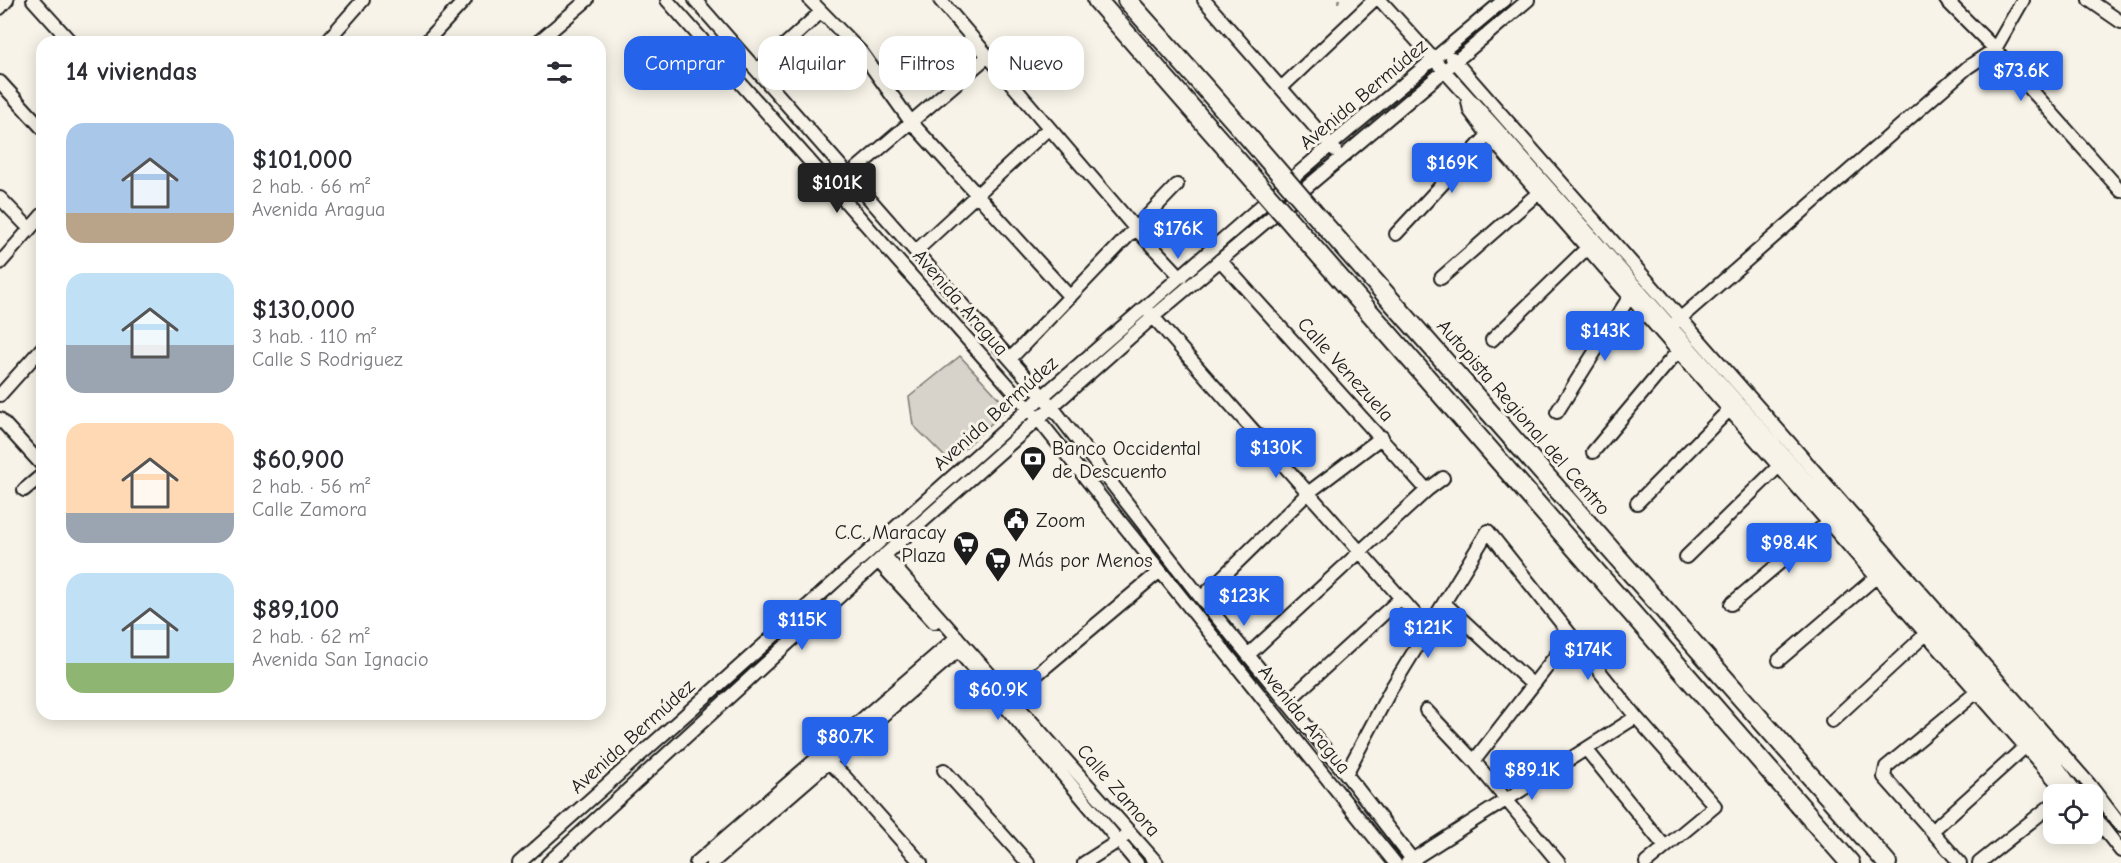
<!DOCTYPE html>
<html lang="es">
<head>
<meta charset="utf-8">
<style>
  :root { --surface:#fff; --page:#f2f2f3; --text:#2b2b33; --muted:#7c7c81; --accent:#2563eb }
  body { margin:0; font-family:"Comic Neue",sans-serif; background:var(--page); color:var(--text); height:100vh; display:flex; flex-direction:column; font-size:22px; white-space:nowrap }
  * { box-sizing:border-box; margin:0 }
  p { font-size:20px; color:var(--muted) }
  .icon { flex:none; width:33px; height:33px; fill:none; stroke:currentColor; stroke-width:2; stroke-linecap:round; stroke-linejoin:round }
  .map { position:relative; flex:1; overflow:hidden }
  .drawer { position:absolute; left:36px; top:36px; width:570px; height:684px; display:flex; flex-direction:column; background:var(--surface); border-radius:18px; box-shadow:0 3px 15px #0003 }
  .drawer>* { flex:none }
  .banner { position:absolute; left:624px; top:36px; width:570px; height:54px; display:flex; gap:12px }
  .buttons { position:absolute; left:2043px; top:784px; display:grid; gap:12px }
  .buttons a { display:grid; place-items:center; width:60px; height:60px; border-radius:12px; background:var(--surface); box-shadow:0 3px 15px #0003; font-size:30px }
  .price { position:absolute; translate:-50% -51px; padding:0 14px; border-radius:6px; background:var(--accent); color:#fff; font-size:20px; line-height:39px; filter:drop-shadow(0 2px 3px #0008) }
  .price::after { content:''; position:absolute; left:50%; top:36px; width:18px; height:14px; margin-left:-9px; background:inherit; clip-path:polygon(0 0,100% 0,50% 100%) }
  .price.on { background:#222; color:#fff }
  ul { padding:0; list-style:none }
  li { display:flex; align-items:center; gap:18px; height:150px; padding:0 30px }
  li span { display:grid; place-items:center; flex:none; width:168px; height:120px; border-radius:18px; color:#555 }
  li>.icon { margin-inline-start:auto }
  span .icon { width:72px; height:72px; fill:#fffc; stroke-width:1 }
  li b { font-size:26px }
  h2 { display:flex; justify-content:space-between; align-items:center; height:72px; padding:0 30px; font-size:26px }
  .tag { padding:0 21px; border-radius:18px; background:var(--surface); box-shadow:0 3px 15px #0003; font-size:21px; line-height:54px }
  .tag.on { background:var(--accent); color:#fff }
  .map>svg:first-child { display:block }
  .green { fill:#d7d3cb; stroke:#7a7874; stroke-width:1.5 }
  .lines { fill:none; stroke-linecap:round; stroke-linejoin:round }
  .stream { stroke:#72716c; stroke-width:2 }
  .minor-casing { stroke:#1c1c1c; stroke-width:16 }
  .highway-casing { stroke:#1c1c1c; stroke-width:22 }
  .minor { stroke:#f7f3e8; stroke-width:12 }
  .highway { stroke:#f7f3e8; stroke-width:18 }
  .highway-bridge-casing { stroke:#1c1c1c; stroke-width:22; stroke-linecap:butt }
  .highway-bridge { stroke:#f7f3e8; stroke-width:18 }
  .labels { text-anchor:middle; stroke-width:6; stroke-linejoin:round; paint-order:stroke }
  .street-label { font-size:20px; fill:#1c1c1c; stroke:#f7f3e8 }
  .poi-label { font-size:20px; fill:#1c1c1c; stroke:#f7f3e8; text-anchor:start }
</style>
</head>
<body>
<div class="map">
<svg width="2121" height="863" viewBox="0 0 2121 863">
  <rect width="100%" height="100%" fill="#f7f3e8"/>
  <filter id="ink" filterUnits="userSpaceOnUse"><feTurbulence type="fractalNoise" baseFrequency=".0167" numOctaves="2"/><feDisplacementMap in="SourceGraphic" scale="12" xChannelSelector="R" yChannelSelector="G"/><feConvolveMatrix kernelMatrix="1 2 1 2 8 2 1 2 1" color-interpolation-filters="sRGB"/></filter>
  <g filter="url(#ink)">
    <path class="green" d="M960 356 1008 408 950 462 913 425 909 397Z"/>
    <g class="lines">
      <path class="stream" d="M1338 2 1339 0"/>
      <g class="minor-casing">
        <path id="minor" d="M33 0 71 42
          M667 0 1038 419 1395 863
          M695 0 1052 407 1201 598 1346 774 1415 863
          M810 0 861 52 911 122 1070 297
          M940 0 1134 227 1181 277
          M1204 0 1335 150
          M1380 0 1496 128 1986 684 2055 763 2078 795
          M2023 0 1995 49 2121 191
          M2089 0 2121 22
          M0 8 7 0
          M326 42 363 0
          M426 42 465 0
          M538 42 587 0
          M1452 58 2089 784 2121 826
          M757 70 821 12
          M0 82 42 128
          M1281 88 1374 0
          M1467 96 1470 111 1488 135 2067 794
          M849 175 987 57
          M0 198 30 229
          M1396 234 1488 135
          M916 251 1049 128
          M1220 260 1427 490 1443 478
          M0 263 42 215
          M1441 278 1544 188
          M1148 311 1429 630
          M1675 323 1968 67 1995 49 1946 0
          M1492 340 1588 247
          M1011 358 1177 185
          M0 395 42 348
          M1557 412 1630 296
          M0 419 42 465
          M1593 452 1683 345
          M24 490 42 475
          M1637 503 1730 409
          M884 555 1157 863
          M1686 557 1784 461
          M878 561 934 622
          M1201 598 1308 493 1382 437
          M1444 603 1533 685
          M1731 604 1828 522
          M951 642 1137 863
          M1248 655 1427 490
          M1779 660 1876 577
          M1005 701 1160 571
          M1287 702 1401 598
          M1426 710 1474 761 1559 863
          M1832 721 1926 634
          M1586 749 1665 847
          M824 758 845 777 921 863
          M1474 761 1571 636
          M944 770 1028 863
          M1346 774 1391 689 1488 531 1636 717 1715 806 1646 863
          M2092 814 2121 851
          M1932 831 2026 746
          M519 863 1043 396 1331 145 1504 0
          M548 863 878 561 1153 317 1528 0
          M696 863 957 637
          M712 863 963 646
          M1084 863 1123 838
          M1407 863 1636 717
          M1960 863 1884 777 1886 767 1978 691
          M1979 863 2054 803"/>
      </g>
      <g class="highway-casing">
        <path id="highway" d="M1097 0 1221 142
          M1127 0 1238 125
          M1313 212 1887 863
          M1296 228 1850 863"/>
      </g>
      <use href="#minor" class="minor"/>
      <use href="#highway" class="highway"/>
      <g class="highway-bridge-casing">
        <path id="highway-bridge" d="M1238 125 1313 212
          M1221 142 1296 228"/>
      </g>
      <use href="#highway-bridge" class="highway-bridge"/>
    </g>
  </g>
  <defs>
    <g id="bank-pin" transform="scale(1.35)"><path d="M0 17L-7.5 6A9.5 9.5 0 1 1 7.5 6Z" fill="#1c1c1c" stroke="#f7f3e8"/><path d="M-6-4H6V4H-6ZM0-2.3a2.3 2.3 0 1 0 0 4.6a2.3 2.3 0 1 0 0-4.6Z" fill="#fff"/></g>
    <g id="civic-pin" transform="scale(1.35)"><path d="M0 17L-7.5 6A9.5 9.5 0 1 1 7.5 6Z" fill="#1c1c1c" stroke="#f7f3e8"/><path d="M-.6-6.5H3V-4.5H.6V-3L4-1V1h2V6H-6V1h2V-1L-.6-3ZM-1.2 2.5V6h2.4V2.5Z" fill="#fff"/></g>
    <g id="supermarket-pin" transform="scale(1.35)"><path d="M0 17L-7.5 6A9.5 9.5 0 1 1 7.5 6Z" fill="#1c1c1c" stroke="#f7f3e8"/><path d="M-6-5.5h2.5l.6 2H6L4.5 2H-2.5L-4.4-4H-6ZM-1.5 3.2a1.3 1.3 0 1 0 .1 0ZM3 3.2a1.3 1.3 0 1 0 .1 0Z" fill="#fff"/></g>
  </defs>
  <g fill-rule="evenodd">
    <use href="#bank-pin" x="1033" y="459"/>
    <use href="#civic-pin" x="1016" y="520"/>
    <use href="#supermarket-pin" x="966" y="544"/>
    <use href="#supermarket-pin" x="998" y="560"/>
  </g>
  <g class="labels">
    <g class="street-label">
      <text transform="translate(1363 94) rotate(-40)" y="7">Avenida Bermúdez</text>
      <text transform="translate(961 302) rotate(49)" y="7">Avenida Aragua</text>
      <text transform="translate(1346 369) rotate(48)" y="7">Calle Venezuela</text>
      <text transform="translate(995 413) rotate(-42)" y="7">Avenida Bermúdez</text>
      <text transform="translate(1524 417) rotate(49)" y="7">Autopista Regional del Centro</text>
      <text transform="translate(1305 719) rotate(51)" y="7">Avenida Aragua</text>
      <text transform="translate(632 736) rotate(-42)" y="7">Avenida Bermúdez</text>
      <text transform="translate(1119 790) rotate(49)" y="7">Calle Zamora</text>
    </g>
    <g class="poi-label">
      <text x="1052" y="455">Banco Occidental<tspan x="1052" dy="23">de Descuento</tspan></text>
      <text x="1036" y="527">Zoom</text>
      <text x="946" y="539" text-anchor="end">C.C. Maracay<tspan x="946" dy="23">Plaza</tspan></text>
      <text x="1018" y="567">Más por Menos</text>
    </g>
  </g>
</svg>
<div class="buttons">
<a><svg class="icon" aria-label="locate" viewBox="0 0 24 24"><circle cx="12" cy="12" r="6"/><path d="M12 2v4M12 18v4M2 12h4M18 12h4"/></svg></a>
</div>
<b class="price" style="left:2021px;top:102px">$73.6K</b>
<b class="price" style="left:1452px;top:194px">$169K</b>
<b class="price on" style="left:837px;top:214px">$101K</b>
<b class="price" style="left:1178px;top:260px">$176K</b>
<b class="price" style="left:1605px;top:362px">$143K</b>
<b class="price" style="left:1276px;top:479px">$130K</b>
<b class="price" style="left:1789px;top:574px">$98.4K</b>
<b class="price" style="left:1244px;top:627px">$123K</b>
<b class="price" style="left:802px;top:651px">$115K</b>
<b class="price" style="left:1428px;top:659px">$121K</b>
<b class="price" style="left:1588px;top:681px">$174K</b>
<b class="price" style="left:998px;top:721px">$60.9K</b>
<b class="price" style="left:845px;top:768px">$80.7K</b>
<b class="price" style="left:1532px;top:801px">$89.1K</b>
<div class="banner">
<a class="tag on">Comprar</a>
<a class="tag">Alquilar</a>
<a class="tag">Filtros</a>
<a class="tag">Nuevo</a>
</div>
<section class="drawer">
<h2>14 viviendas<svg class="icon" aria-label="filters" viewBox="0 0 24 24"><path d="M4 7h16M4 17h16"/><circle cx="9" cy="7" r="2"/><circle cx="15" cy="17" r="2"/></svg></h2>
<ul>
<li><span style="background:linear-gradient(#a9c7e8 75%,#b9a48a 0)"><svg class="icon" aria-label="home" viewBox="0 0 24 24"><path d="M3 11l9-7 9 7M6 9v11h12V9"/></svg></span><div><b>$101,000</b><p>2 hab. · 66 m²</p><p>Avenida Aragua</p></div></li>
<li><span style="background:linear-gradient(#bfe0f5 60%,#9aa5b1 0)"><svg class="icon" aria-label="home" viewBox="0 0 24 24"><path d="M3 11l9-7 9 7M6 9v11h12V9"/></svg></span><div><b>$130,000</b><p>3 hab. · 110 m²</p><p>Calle S Rodriguez</p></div></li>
<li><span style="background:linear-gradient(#ffd9b3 75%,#9aa5b1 0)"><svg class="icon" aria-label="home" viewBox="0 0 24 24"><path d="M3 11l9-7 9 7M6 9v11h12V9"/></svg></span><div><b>$60,900</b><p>2 hab. · 56 m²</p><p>Calle Zamora</p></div></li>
<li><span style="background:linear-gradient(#bfe0f5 75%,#8fb573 0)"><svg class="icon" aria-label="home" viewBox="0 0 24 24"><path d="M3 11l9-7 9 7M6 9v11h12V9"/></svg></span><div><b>$89,100</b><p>2 hab. · 62 m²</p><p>Avenida San Ignacio</p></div></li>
</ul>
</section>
</div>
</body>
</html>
